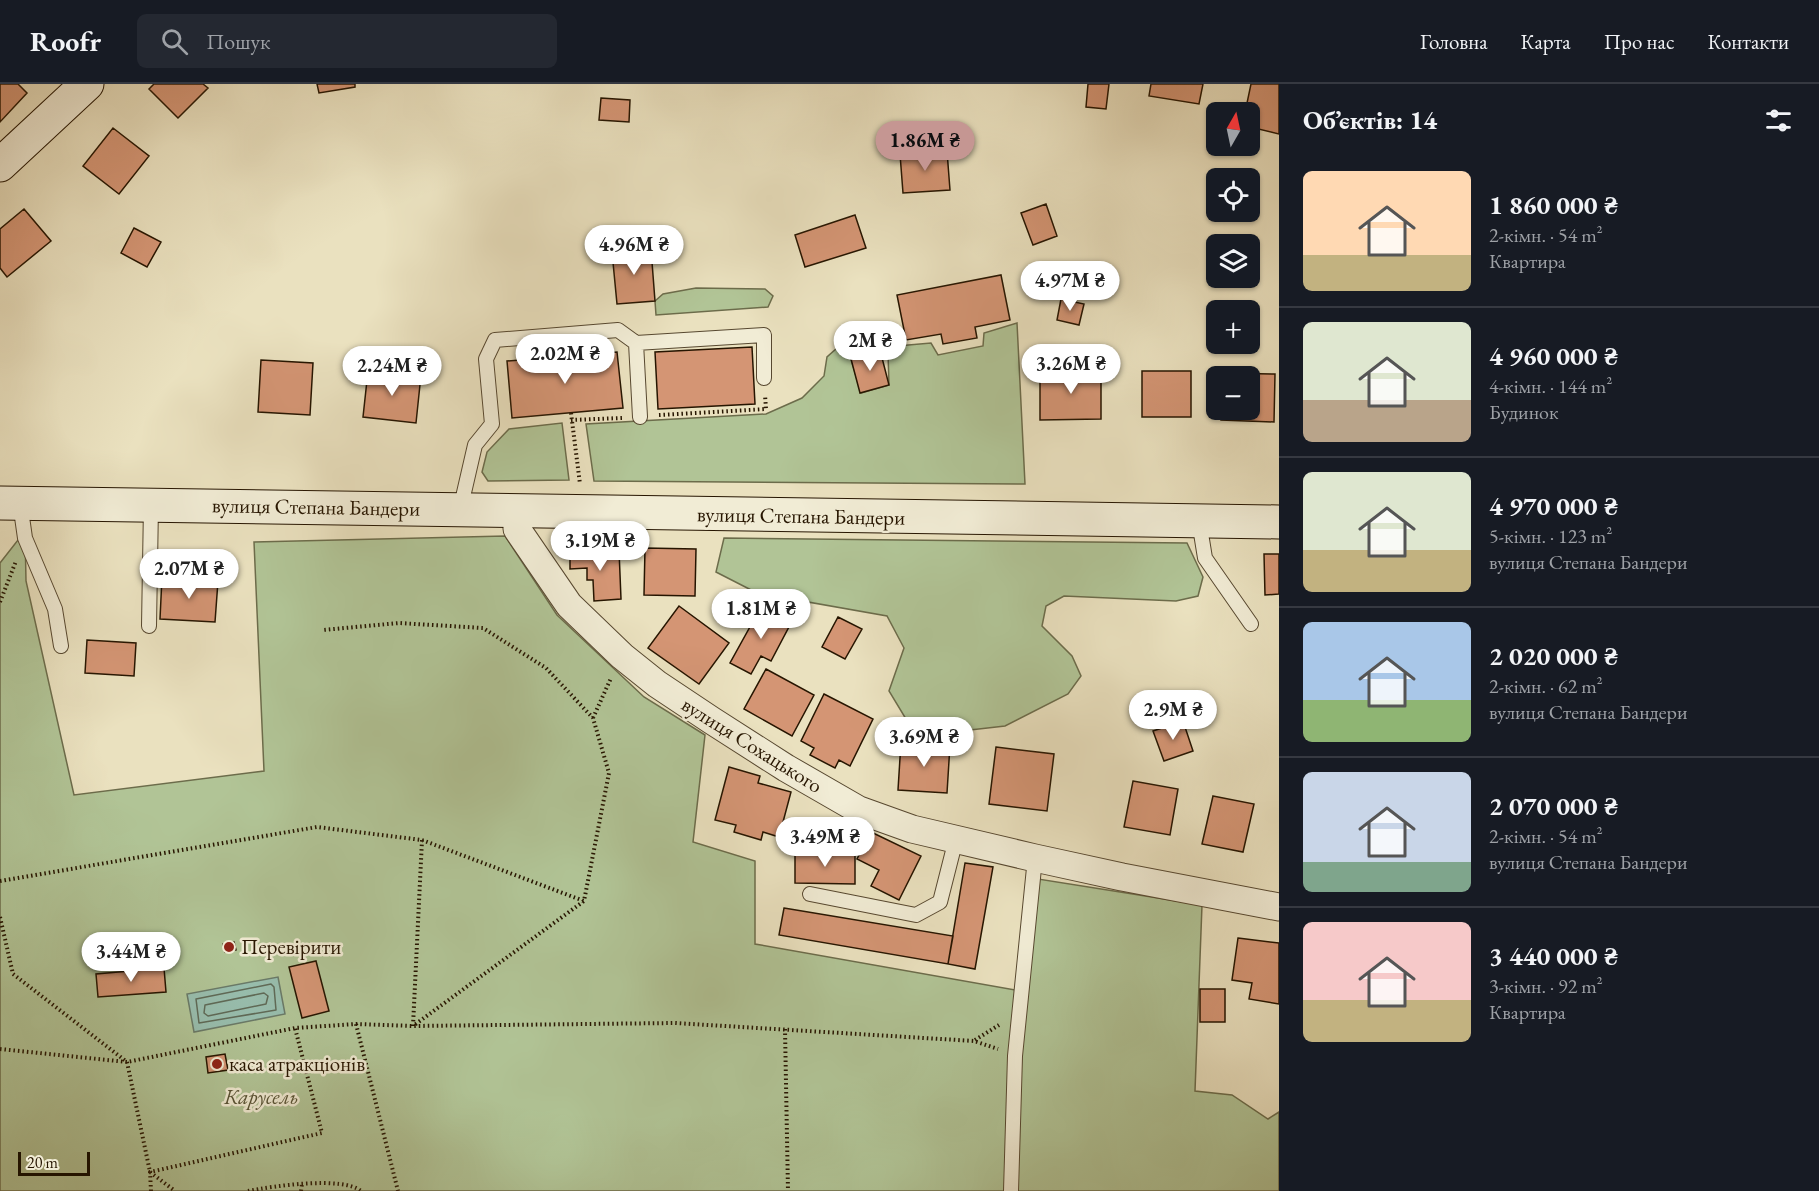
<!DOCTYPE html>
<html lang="uk">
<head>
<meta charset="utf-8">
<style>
  :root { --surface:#171b24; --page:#242831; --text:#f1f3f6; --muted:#9ea1a6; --line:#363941; --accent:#c59692 }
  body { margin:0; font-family:"EB Garamond",serif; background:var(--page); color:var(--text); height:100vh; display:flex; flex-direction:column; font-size:22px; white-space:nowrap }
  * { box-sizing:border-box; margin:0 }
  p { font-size:20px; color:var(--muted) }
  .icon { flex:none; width:33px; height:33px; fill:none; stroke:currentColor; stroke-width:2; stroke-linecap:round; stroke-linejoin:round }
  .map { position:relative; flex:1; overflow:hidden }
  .panel { display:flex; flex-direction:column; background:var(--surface); width:540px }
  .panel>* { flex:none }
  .needle { width:39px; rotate:9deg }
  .fabs { position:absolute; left:1206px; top:18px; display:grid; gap:12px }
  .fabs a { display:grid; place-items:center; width:54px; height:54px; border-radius:9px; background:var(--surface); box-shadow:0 2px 4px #0004; font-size:30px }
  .scale { position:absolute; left:18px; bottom:15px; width:72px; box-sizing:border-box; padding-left:6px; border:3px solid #261500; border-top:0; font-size:16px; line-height:21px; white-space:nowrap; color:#261500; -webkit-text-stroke:4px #f1ecd5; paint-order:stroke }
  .price { position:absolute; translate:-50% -51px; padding:0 14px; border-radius:21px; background:#fff; color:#222; font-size:20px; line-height:39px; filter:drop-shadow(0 2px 3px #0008) }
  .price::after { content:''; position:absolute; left:50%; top:36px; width:18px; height:14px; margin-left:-9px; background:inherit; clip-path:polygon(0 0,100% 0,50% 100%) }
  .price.selected { background:var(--accent); color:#111 }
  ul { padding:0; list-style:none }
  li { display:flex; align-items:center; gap:18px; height:150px; padding:0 24px }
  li+li { border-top:2px solid var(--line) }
  li span { display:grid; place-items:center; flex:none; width:168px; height:120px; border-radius:9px; color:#555 }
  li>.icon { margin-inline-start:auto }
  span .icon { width:72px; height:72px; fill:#fffc; stroke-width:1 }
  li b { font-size:26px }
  h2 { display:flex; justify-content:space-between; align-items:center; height:72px; padding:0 24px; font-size:26px }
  header { display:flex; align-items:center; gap:36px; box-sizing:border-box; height:84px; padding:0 30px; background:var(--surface); border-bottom:2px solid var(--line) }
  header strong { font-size:28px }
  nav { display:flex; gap:33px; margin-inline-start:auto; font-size:21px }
  .search { width:420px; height:54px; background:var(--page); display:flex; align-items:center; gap:15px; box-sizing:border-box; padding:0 21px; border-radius:9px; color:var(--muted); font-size:22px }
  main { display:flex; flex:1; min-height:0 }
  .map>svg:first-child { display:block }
  .green { fill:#b1c496; stroke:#6c6c4b; stroke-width:1.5 }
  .water { fill:#98beae; stroke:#6a7a68; stroke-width:1.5 }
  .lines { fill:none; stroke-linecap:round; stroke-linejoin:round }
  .shore { stroke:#5f6a57; stroke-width:1.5 }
  .building { fill:#d49574; stroke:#261500; stroke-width:1.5 }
  .lane-casing { stroke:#574830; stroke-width:16 }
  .street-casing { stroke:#574830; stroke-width:29 }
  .secondary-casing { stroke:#261500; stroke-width:35 }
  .path { stroke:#261500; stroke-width:4; stroke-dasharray:1.5 3; stroke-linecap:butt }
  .lane { stroke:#f1ecd5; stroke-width:14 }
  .street { stroke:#f1ecd5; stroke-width:27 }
  .secondary { stroke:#f1ecd5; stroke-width:33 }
  .poi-dot { fill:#8f2418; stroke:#f1ecd5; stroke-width:2 }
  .labels { text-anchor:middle; stroke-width:5; stroke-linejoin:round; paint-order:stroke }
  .street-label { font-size:21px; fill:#261500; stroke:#f1ecd5 }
  .poi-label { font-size:21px; fill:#261500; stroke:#f1ecd5; text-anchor:start }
  .park-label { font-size:21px; font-style:italic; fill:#575234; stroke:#f1ecd5 }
</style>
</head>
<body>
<header>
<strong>Roofr</strong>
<div class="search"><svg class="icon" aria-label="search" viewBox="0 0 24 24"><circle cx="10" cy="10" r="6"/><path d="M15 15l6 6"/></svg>Пошук</div>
<nav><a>Головна</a><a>Карта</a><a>Про нас</a><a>Контакти</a></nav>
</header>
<main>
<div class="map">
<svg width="1279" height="1107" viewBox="0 0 1279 1107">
  <rect width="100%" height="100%" fill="#eae1bf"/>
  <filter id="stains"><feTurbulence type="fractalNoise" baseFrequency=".00333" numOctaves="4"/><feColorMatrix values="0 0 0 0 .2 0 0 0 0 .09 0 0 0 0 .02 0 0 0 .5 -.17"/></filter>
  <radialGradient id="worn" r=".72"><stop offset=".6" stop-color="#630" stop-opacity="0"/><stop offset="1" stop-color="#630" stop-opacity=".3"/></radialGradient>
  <path class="green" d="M696 204 765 205 773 212 768 223 656 231 655 217 663 210Z
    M1017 239 1025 400 594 397 586 340 766 330 802 314 824 292 827 273 836 265 851 275 861 309 889 301 888 269 897 262 931 259 938 271 983 262 984 249Z
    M562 339 569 396 488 397 482 388 487 368 509 345Z
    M25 447 26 497 74 711 264 687 254 458 505 452 557 531 644 613 705 651 693 758 755 777V860L1021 907 1032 794 1202 821 1195 1007 1232 1011 1268 1035 1279 1028V1107H0V479Z
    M724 454 1187 459 1203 493 1198 512 1176 517 1064 512 1046 522 1042 542 1072 572 1081 592 1068 610 1005 642 935 650 912 645 889 607 904 564 887 532 757 509 716 488Z"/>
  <path class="water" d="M278 893 285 930 194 948 187 910Z"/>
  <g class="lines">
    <path class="shore" d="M271 900 274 903 276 926 199 939 196 915Z
      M264 909 268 912 266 920 208 932 204 929 205 921Z"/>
  </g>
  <path class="building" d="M0 0H18L27 9 0 38Z
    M154 0H203L208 4 178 34 149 5Z
    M317 0H355V3L319 9Z
    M1088 0H1109L1106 25 1086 23Z
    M1151 0H1203L1199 20 1149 12Z
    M1251 0H1279V50L1250 43 1254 20 1247 19Z
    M601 14 630 16 629 38 599 36Z
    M113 44 149 72 119 110 83 82Z
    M947 67 950 106 903 109 900 70Z
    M1046 120 1057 152 1033 161 1021 129Z
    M24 125 51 157 7 193 0 184V145Z
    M855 131 866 164 805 183 795 151Z
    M134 144 161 158 147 183 121 169Z
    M651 165 655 217 617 220 612 168Z
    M1001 191 1010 236 975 243 977 254 943 260 941 250 906 256 897 211Z
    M1061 215 1084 220 1079 241 1057 236Z
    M752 263 755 320 658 325 655 268Z
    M880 266 889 301 860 309 851 275Z
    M617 268 623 324 512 334 507 277Z
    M261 276 313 279 310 331 258 328Z
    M1101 286V335L1040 336V287Z
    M368 287 421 291 416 339 363 333Z
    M1142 287H1191V333H1142Z
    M1221 289 1275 290 1274 338 1221 336V326H1250V292H1221Z
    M645 464 696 465 695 512 644 511Z
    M619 466 621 515 594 517 593 496H587V484L570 485V468Z
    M1264 470H1279V510L1265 511Z
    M162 493 218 497 215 538 160 535Z
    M679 522 729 559 699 600 648 564Z
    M761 523 791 539 771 577 761 572 751 590 730 579Z
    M838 533 862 545 845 575 822 563Z
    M87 556 136 559 134 592 85 589Z
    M766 585 814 611 792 652 744 625Z
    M824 610 873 635 850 682 839 676 835 684 810 671 814 664 801 657Z
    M1183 637 1193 667 1164 677 1153 647Z
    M901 658 950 661 947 709 898 706Z
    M996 663 1054 670 1047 727 989 720Z
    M729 683 760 692 758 699 791 708 779 753 763 748 761 756 734 748 736 741 715 736Z
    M1133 697 1178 705 1170 751 1124 743Z
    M1213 712 1254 720 1243 768 1202 760Z
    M871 748 921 772 899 816 871 802 879 786 857 775Z
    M795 769 855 770V800L795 799Z
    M965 779 993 783 975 885 948 880Z
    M784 824 953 852 948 880 779 851Z
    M1238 854 1279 859V920L1249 915 1252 899 1232 896Z
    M234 858 236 866 225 868 223 860Z
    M316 877 329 927 302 934 289 883Z
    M164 884 166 908 98 913 96 890Z
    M1200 905H1225V938H1200Z
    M225 970 228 986 208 989 206 973Z"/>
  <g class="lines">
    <g class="lane-casing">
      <path id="lane" d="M636 259 764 251V294
        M20 419 25 454 55 525 61 562
        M460 426 475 361 492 340 486 275 495 256 618 246 636 259 640 333
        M1199 437 1205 474 1251 540
        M149 542 151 421
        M810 810 916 831 940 818 956 755
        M1011 1107 1015 972 1035 774"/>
    </g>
    <g class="street-casing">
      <path id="street" d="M517 428V445L569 521 622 572 657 600 711 636 786 684 859 726 912 745 1035 774 1122 793 1279 823"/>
    </g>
    <g class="secondary-casing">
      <path id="secondary" d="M0 81 87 0
        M0 419 1279 438"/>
    </g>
    <path class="path" d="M571 329 580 400
      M659 331 766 325 765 311
      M571 336 622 334
      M0 518 16 477
      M593 634 611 594
      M422 756 584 817
      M0 797 317 743 422 756 413 942 584 817 609 689 593 634 546 584 483 544 399 539 323 546
      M0 833 13 890 127 978 150 1088 175 1107
      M356 940 398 1107
      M785 945 788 1107
      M975 956 999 941
      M0 965 127 978 295 944 356 940 413 942 675 939 974 957 998 965
      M151 1107 150 1088 322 1049 295 944
      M248 1107C273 1102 343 1092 361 1107
      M301 1107 302 1100"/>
    <use href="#lane" class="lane"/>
    <use href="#street" class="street"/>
    <use href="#secondary" class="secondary"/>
  </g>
  <g class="poi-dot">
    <circle cx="229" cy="863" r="6"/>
    <circle cx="217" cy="980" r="6"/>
  </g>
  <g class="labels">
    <g class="street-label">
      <text transform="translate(316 423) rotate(1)" y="7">вулиця Степана Бандери</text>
      <text transform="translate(801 432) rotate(1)" y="7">вулиця Степана Бандери</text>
      <text transform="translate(752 661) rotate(32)" y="7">вулиця Сохацького</text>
    </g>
    <g class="poi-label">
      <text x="241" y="870">Перевірити</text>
      <text x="229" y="987">каса атракціонів</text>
    </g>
    <g class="park-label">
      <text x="261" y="1020">Карусель</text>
    </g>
  </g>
  <rect width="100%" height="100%" filter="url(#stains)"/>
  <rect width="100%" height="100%" fill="url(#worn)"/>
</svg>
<div class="fabs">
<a><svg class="needle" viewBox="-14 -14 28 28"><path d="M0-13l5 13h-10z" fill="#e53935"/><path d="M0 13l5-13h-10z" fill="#9ea1a6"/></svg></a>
<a><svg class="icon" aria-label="locate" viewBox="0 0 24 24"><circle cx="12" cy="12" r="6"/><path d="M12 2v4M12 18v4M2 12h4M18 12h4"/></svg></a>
<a><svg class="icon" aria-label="layers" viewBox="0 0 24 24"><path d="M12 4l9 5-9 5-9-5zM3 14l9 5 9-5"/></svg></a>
<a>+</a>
<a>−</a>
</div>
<div class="scale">20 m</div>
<b class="price selected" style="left:925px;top:88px">1.86M ₴</b>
<b class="price" style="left:634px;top:192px">4.96M ₴</b>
<b class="price" style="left:1070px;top:228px">4.97M ₴</b>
<b class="price" style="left:870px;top:288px">2M ₴</b>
<b class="price" style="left:565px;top:301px">2.02M ₴</b>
<b class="price" style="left:1071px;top:311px">3.26M ₴</b>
<b class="price" style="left:392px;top:313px">2.24M ₴</b>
<b class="price" style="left:600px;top:488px">3.19M ₴</b>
<b class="price" style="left:189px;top:516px">2.07M ₴</b>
<b class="price" style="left:761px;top:556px">1.81M ₴</b>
<b class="price" style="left:1173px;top:657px">2.9M ₴</b>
<b class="price" style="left:924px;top:684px">3.69M ₴</b>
<b class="price" style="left:825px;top:784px">3.49M ₴</b>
<b class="price" style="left:131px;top:899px">3.44M ₴</b>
</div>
<section class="panel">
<h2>Об’єктів: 14<svg class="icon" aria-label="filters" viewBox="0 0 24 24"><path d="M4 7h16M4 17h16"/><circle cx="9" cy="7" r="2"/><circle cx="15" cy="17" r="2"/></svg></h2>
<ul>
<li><span style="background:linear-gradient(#ffd9b3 70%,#c2b280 0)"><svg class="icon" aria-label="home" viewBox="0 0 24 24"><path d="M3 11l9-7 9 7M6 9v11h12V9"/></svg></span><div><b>1 860 000 ₴</b><p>2-кімн. · 54 m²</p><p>Квартира</p></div></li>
<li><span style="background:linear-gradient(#dfe7d0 65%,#b9a48a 0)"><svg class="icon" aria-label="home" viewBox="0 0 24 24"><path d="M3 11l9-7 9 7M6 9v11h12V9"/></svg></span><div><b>4 960 000 ₴</b><p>4-кімн. · 144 m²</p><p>Будинок</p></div></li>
<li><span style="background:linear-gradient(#dfe7d0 65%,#c2b280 0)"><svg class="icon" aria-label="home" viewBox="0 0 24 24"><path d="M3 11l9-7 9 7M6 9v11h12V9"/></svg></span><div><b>4 970 000 ₴</b><p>5-кімн. · 123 m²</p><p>вулиця Степана Бандери</p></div></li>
<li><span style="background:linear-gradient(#a9c7e8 65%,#8fb573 0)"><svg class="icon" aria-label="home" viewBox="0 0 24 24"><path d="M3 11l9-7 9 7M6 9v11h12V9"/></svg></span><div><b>2 020 000 ₴</b><p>2-кімн. · 62 m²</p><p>вулиця Степана Бандери</p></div></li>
<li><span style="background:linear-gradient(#c9d6e8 75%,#7fa58c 0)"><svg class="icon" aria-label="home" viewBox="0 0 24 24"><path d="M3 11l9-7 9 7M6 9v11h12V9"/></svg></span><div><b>2 070 000 ₴</b><p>2-кімн. · 54 m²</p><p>вулиця Степана Бандери</p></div></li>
<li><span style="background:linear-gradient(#f6c9c9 65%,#c2b280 0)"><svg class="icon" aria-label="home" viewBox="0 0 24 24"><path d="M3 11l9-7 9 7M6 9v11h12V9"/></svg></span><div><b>3 440 000 ₴</b><p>3-кімн. · 92 m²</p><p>Квартира</p></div></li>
</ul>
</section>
</main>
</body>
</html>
